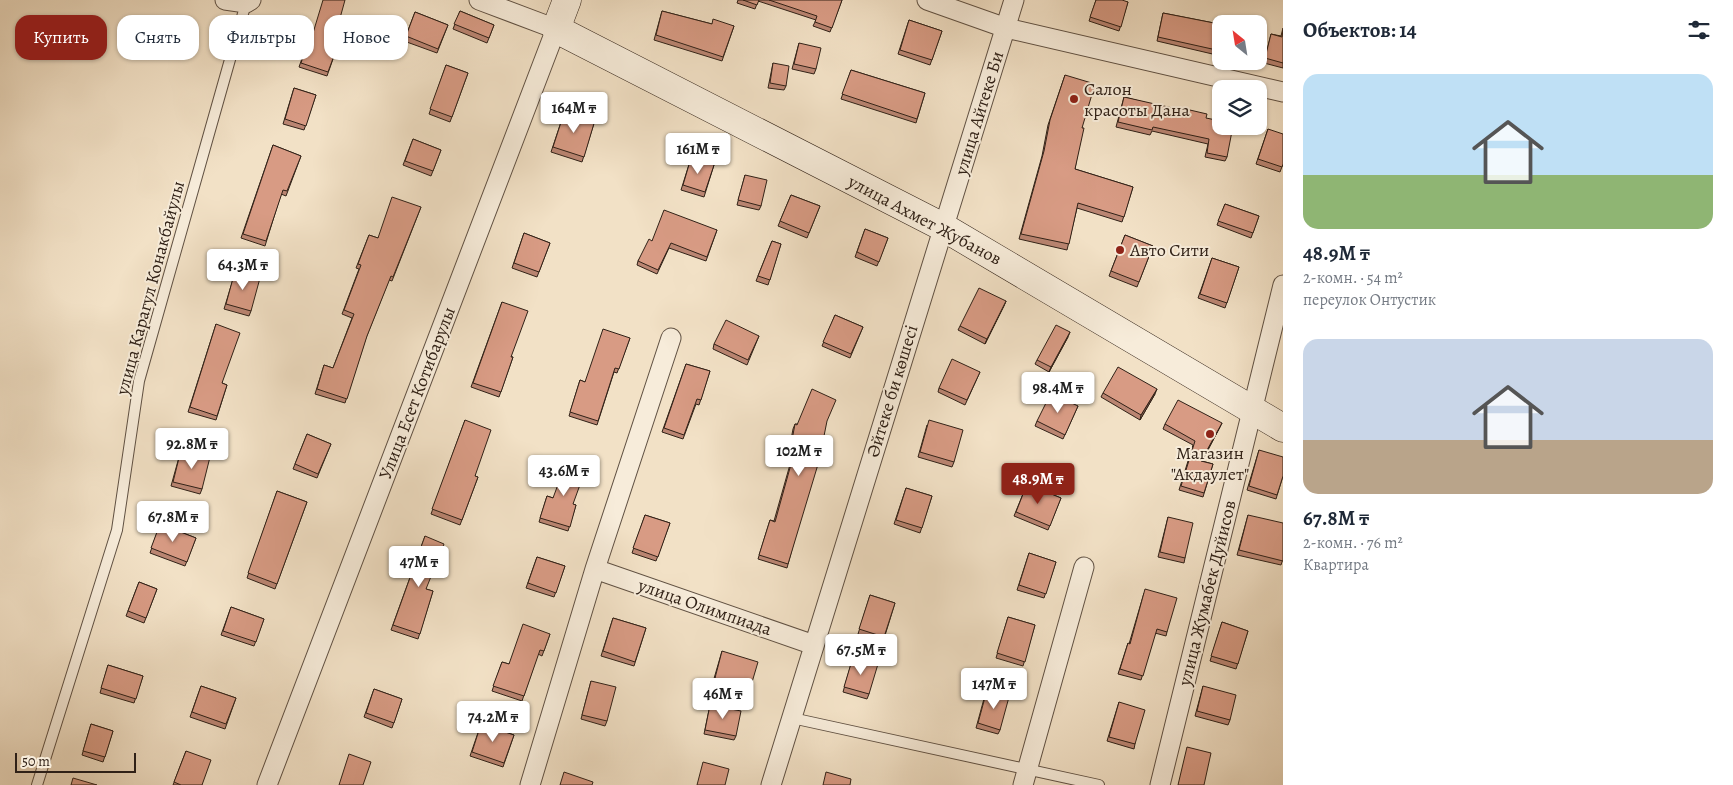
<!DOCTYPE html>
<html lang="ru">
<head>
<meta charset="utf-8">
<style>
  :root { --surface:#fff; --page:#f2f2f3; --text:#1f2937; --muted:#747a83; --accent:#8f2418 }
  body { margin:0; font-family:Alegreya,serif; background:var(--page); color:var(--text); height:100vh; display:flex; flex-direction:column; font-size:19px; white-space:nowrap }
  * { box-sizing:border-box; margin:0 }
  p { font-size:16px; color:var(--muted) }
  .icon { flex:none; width:28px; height:28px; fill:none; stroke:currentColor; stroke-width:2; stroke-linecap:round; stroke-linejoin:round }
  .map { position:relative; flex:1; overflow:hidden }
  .drawer { display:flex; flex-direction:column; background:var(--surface); width:450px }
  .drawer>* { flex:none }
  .banner { position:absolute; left:15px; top:15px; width:475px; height:45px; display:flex; gap:10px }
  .needle { width:32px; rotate:330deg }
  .tools { position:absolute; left:1212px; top:15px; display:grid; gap:10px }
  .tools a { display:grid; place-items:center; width:55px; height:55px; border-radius:10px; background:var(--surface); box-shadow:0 1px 4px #0004; font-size:25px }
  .scale { position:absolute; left:15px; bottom:12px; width:121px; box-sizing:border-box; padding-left:5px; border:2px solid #302117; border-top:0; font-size:14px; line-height:18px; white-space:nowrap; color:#302117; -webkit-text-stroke:4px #f7ecda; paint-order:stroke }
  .price { position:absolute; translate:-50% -42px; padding:0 11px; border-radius:5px; background:#fff; color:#222; font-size:16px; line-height:32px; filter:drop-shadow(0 1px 2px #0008) }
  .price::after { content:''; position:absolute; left:50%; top:30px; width:15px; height:11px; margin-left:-8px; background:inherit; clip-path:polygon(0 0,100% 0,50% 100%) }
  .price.current { background:var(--accent); color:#fff }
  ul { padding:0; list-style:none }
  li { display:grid; align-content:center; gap:10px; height:265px; padding:0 20px }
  li span { display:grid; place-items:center; height:155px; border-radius:15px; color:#555 }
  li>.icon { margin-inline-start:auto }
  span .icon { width:90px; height:90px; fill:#fffc; stroke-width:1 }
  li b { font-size:21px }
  h2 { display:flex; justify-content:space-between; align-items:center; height:60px; padding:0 20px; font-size:21px }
  .chip { padding:0 18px; border-radius:15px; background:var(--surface); box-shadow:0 1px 4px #0004; font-size:18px; line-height:45px }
  .chip.current { background:var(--accent); color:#fff }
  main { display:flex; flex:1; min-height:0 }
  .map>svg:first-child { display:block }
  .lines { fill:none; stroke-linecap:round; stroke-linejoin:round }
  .lane-casing { stroke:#605143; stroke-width:12 }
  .street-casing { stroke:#605143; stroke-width:21 }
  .secondary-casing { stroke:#302117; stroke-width:29 }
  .lane { stroke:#f7ecda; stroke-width:10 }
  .street { stroke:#f7ecda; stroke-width:19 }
  .secondary { stroke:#f7ecda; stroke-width:28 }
  .wall { fill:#ba8572; stroke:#302117 }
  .shaded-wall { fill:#976c5c; stroke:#302117 }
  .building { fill:#d89b84; stroke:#302117 }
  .poi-dot { fill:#8f2418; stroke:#f7ecda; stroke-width:2 }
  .labels { text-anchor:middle; stroke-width:4; stroke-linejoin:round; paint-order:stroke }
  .poi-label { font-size:18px; fill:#302117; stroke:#f7ecda; text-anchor:start }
  .street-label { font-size:18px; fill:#302117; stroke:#f7ecda }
</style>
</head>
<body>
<main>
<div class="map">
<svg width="1283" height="785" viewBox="0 0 1283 785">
  <rect width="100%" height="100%" fill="#f2e1c6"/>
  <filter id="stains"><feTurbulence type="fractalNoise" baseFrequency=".004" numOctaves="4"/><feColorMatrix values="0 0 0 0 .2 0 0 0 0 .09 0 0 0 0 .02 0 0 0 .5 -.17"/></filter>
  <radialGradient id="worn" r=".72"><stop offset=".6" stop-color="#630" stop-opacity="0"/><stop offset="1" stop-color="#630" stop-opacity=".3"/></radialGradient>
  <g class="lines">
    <g class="lane-casing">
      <path id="lane" d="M792 718 1099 785
        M37 785 117 530 139 381 246 3"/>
    </g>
    <g class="street-casing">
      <path id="street" d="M225 0 246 3 251 0
        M927 0 1006 28 1283 92
        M595 569 671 338
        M267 785 556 29 479 0
        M530 785 595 569 814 645
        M771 785 1014 0
        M1023 785 1084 567
        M1160 785 1283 285"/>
    </g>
    <g class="secondary-casing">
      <path id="secondary" d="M567 0 556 29 943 227 1283 428"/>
    </g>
    <use href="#lane" class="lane"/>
    <use href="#street" class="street"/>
    <use href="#secondary" class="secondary"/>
  </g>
  <path class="wall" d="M738 0H842L830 32 813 26 816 20 758 1 755 9 737 3Z
    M1096 0 1128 2 1119 31 1089 21Z
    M460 11 494 25 487 43 453 29Z
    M662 11 712 24 734 26 722 61 654 40Z
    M415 12 448 25 437 53 404 41Z
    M1163 13 1214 23 1216 18 1221 24V56L1157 41Z
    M909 20 942 31 930 65 898 54Z
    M1283 28V68L1264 63 1271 34 1281 36Z
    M311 33 339 42 327 76 299 67Z
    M799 43 816 69 814 74 792 69Z
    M773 63 786 86 784 90 768 88Z
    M446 65 468 73 450 122 429 114Z
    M851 70 925 93 916 123 841 99Z
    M1065 75 1082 128 1075 169 1133 187 1122 222 1077 208 1067 250 1019 239 1042 156 1048 125Z
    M294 88 316 95 304 130 283 124Z
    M1124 97 1206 118 1227 157 1225 161 1205 157 1208 144 1152 131 1150 135 1116 127Z
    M565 110 595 120 582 162 551 152Z
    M1268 129 1283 164 1280 172 1256 164Z
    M413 139 441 150 431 176 403 165Z
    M273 145 301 156 286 196 281 194 265 246 241 238Z
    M691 158 714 165 704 197 681 190Z
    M745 175 761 206 759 210 737 205Z
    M791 195 820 206 807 238 778 226Z
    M1225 204 1259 216 1251 238 1217 225Z
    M421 207 392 281 389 280 366 338 345 403 315 394 324 365 333 368 352 318 342 314 359 269 356 268 369 235 378 238Z
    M865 229 888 238 877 266 855 257Z
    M717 230 706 261 669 248 657 274 637 265 638 261 652 241Z
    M524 233 550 243 537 277 512 268Z
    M1125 235 1153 246 1137 287 1109 276Z
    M772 241 781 244 768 285 756 281Z
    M1212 258 1239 267 1225 308 1198 298Z
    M234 276 251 311 249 316 224 309Z
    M1006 301 985 344 958 330 960 326Z
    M502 302 511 357H513L499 397 471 387Z
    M835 315 863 327 850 358 822 346Z
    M216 324 222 383 227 385 216 420 188 412Z
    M759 336 747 365 713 349 714 344Z
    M1068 337 1049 372 1035 364 1037 360Z
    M630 338 617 373 614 372 597 425 569 416 580 380 585 382Z
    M686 364 710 371 699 405 696 404 683 439 662 432Z
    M980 372 965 405 938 392 939 388Z
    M1103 393 1155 394 1140 420 1101 397Z
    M1078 406 1063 439 1035 426 1037 421Z
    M465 420 475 476 478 477 460 525 431 514Z
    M826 423 787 568 758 559 770 520 774 521 791 461H787L793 429 795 424Z
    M1165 424 1220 427 1202 461 1213 464 1203 497 1179 490 1193 445 1163 429Z
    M927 425 954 462 952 467 918 457Z
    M307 434 331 444 317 478 293 469Z
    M181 450 202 489 200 494 171 486Z
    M1259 450 1283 476 1276 499 1247 490Z
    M1027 484 1061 498 1048 530 1014 516Z
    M906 488 932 496 920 533 894 524Z
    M277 491 307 502 275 589 247 578Z
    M547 496 576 505 568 531 539 522Z
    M645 515 670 523 656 561 632 553Z
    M1248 515 1283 559 1281 565 1237 555Z
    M1168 517 1185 558 1184 563 1158 557Z
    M160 524 196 538 185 566 150 553Z
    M425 536 426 589 433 591 418 639 391 630Z
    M1029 553 1056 562 1044 598 1017 590Z
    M537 557 565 566 554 597 526 588Z
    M139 582 157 589 144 623 126 616Z
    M1144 593 1167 632 1166 636 1155 633 1141 680 1118 674 1128 643 1129 644Z
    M870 595 895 603 883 642 858 634Z
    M231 607 264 619 254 646 221 635Z
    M1008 617 1035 625 1023 666 996 658Z
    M613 618 646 628 634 666 601 656Z
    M1222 622 1248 631 1236 669 1210 661Z
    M550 634 542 656 538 654 522 701 492 691 502 662 509 664Z
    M722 651 750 689 748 693 713 682Z
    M853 657 869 694 867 699 843 692Z
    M108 665 143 676 134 703 100 693Z
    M591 681 607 721 605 726 581 719Z
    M201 686 236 698 225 729 190 717Z
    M1203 686 1230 720 1228 725 1195 716Z
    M374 689 402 699 392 728 364 717Z
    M985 695 1000 730 998 734 976 728Z
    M1119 702 1135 744 1134 749 1107 741Z
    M710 705 736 736 734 740 704 734Z
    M91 724 113 731 103 762 82 755Z
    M481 724 514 735 503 767 470 756Z
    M186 751 202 785H173Z"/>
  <path class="shaded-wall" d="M1006 301 1004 306 985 344 987 339Z
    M1070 332 1068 337 1049 372 1051 367Z
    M1157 389 1155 394 1140 420 1141 415Z
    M1222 423 1220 427 1200 465 1201 461Z"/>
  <path class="building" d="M323 0H345L334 40 339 42 328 72 301 63 311 33H313Z
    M743 0H759L757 5Z
    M769 0H842L832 28 815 22 817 16Z
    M1096 0H1122L1128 2 1121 27 1090 17Z
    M460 11 494 25 489 38 454 24Z
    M662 11 712 24 713 19 734 26 723 57 656 35Z
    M415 12 448 25 438 49 406 36Z
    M1163 13 1214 23 1216 18 1239 24H1221V51L1158 37Z
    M909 20 942 31 932 60 900 50Z
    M1283 30V63L1265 58 1271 34 1282 37Z
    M799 43 821 48 816 69 794 64Z
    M773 63 789 66 786 86 770 83Z
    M446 65 468 73 452 117 430 109Z
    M851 70 925 93 917 119 842 94Z
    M1065 75 1095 84 1082 128H1084L1075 169 1133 187 1124 217 1078 203 1069 244 1021 234 1044 151 1050 120Z
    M294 88 316 95 306 126 285 119Z
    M1124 97 1177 109V107L1207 114 1206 118 1221 121V126H1233L1227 157 1207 153 1209 139 1153 127 1152 130 1118 122Z
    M565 110 595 120 584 157 553 147Z
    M1268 129 1283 134V164L1282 167 1258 159Z
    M413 139 441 150 433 171 405 161Z
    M273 145 301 156 287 191 283 190 266 241 243 234Z
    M691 158 714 165 705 192 683 185Z
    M745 175 767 180 761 206 738 200Z
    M791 195 820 206 809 233 780 221Z
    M392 197 421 207 393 277 391 276 367 336 347 399 317 389 324 365 333 368 354 314 344 310 361 265 358 264 369 235 378 238Z
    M1225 204 1259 216 1253 233 1218 221Z
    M664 210 717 230 707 257 671 243 658 270 638 261 649 239 652 241Z
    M865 229 888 238 879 262 857 252Z
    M524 233 550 243 539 272 514 263Z
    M1125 235 1153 246 1139 282 1111 271Z
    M772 241 781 244 770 280 758 276Z
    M1212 258 1239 267 1227 303 1200 294Z
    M235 271 260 278 251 311 226 304Z
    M979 288 1006 301 987 339 960 326Z
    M502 302 528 311 511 357H513L501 392 473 383Z
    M835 315 863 327 851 354 823 342Z
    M726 320 759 336 748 360 714 344Z
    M216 324 240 333 222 383 227 385 217 416 190 407Z
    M1056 325 1070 332 1051 367 1037 360Z
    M603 329 630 338 619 369 615 368 598 421 570 412 580 380 585 382Z
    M952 359 980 372 967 400 939 388Z
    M686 364 710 371 701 400 697 399 684 435 664 428Z
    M1118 367 1157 389 1141 415 1103 393Z
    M812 389 836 400 827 421 819 461 788 564 759 555 770 520 775 522 793 457 789 456 795 424 797 425Z
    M1051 393 1078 406 1065 435 1037 421Z
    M1178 400 1222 423 1201 461 1213 464 1204 493 1181 486 1195 441 1165 424Z
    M465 420 491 430 475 476 478 477 462 520 432 509Z
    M929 420 963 430 954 462 920 452Z
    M307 434 331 444 318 474 295 464Z
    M181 450 210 457 202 489 173 482Z
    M1259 450 1283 457V476L1277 495 1249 486Z
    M566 463 585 471 573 504 576 505 570 527 540 518 547 496 553 498Z
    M1027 484 1061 498 1050 526 1016 512Z
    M906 488 932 496 922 528 896 520Z
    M277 491 307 502 277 584 248 573Z
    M645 515 670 523 658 557 633 548Z
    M1248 515 1283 523V561L1239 550Z
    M1168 517 1193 523 1185 558 1160 552Z
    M160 524 196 538 187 562 151 548Z
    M425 536 444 544 426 589 433 591 420 634 393 625Z
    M1029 553 1056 562 1046 594 1019 585Z
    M537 557 565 566 556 593 528 583Z
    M139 582 157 589 146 618 128 611Z
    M1145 589 1177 598 1167 632 1157 629 1143 676 1120 669 1128 643 1130 644Z
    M870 595 895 603 884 637 859 629Z
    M231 607 264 619 256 642 223 631Z
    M1008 617 1035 625 1025 662 997 653Z
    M613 618 646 628 635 662 603 651Z
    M1222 622 1248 631 1238 664 1211 656Z
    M523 624 550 634 544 651 540 650 524 696 493 686 502 662 509 664Z
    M722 651 758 662 750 689 715 678Z
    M853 657 878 664 869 694 844 687Z
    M108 665 143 676 136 699 101 688Z
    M591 681 616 687 607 721 582 715Z
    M201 686 236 698 226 724 192 712Z
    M1203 686 1236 695 1230 720 1197 711Z
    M374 689 402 699 394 723 366 713Z
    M987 690 1009 697 1000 730 978 723Z
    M1119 702 1145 710 1135 744 1109 737Z
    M710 705 741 711 736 736 705 730Z
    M91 724 113 731 105 757 83 751Z
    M481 724 514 735 504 763 472 752Z
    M1187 747 1211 753 1204 785H1178Z
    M186 751 211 760 202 785H181L174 782Z
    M349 754 371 762 363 785H339Z
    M703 762 729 769 725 785H697Z
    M564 772 593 782 592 785H560Z
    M826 772 851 779 850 785H823Z
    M73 778 97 785H71Z"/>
  <g class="poi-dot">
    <circle cx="1074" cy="99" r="5"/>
    <circle cx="1120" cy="250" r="5"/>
    <circle cx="1210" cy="434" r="5"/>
  </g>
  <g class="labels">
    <g class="poi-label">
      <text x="1084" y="95">Салон<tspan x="1084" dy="21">красоты Дана</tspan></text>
      <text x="1130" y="256">Авто Сити</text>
      <text x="1210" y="459" text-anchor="middle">Магазин<tspan x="1210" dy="21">"Акдаулет"</tspan></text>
    </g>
    <g class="street-label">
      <text transform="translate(979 113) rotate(-73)" y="6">улица Айтеке Би</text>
      <text transform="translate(925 220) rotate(28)" y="6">улица Ахмет Жубанов</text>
      <text transform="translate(150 288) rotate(-75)" y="6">улица Карагул Конакбайулы</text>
      <text transform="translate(892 391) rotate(-73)" y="6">Әйтеке би көшесі</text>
      <text transform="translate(417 393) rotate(-69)" y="6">Улица Есет Котибарулы</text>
      <text transform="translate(1207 593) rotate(-76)" y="6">улица Жумабек Дуйисов</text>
      <text transform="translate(705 607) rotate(19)" y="6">улица Олимпиада</text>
    </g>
  </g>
  <rect width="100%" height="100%" filter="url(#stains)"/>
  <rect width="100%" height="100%" fill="url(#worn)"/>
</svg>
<div class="tools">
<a><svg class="needle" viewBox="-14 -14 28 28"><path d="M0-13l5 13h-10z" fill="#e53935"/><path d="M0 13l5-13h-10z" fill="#747a83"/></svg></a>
<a><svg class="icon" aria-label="layers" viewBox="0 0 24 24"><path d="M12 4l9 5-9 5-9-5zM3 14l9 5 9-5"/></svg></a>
</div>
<div class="scale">50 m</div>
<b class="price" style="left:574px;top:134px">164M ₸</b>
<b class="price" style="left:698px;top:175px">161M ₸</b>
<b class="price" style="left:243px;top:291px">64.3M ₸</b>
<b class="price" style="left:1058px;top:414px">98.4M ₸</b>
<b class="price" style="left:192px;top:470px">92.8M ₸</b>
<b class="price" style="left:799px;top:477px">102M ₸</b>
<b class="price" style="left:564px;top:497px">43.6M ₸</b>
<b class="price current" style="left:1038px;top:505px">48.9M ₸</b>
<b class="price" style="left:173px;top:543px">67.8M ₸</b>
<b class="price" style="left:419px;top:588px">47M ₸</b>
<b class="price" style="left:861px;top:676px">67.5M ₸</b>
<b class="price" style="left:994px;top:710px">147M ₸</b>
<b class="price" style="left:723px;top:720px">46M ₸</b>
<b class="price" style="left:493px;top:743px">74.2M ₸</b>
<div class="banner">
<a class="chip current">Купить</a>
<a class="chip">Снять</a>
<a class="chip">Фильтры</a>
<a class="chip">Новое</a>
</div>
</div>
<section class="drawer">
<h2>Объектов: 14<svg class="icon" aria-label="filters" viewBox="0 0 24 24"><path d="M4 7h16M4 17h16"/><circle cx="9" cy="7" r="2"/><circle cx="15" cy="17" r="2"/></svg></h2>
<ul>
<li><span style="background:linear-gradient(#bfe0f5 65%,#8fb573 0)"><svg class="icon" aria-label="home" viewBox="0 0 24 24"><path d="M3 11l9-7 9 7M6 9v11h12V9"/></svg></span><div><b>48.9M ₸</b><p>2-комн. · 54 m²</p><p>переулок Онтустик</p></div></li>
<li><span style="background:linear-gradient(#c9d6e8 65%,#b9a48a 0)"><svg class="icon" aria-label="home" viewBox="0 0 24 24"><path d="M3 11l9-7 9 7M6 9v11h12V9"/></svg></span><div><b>67.8M ₸</b><p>2-комн. · 76 m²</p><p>Квартира</p></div></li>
</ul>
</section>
</main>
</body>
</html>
